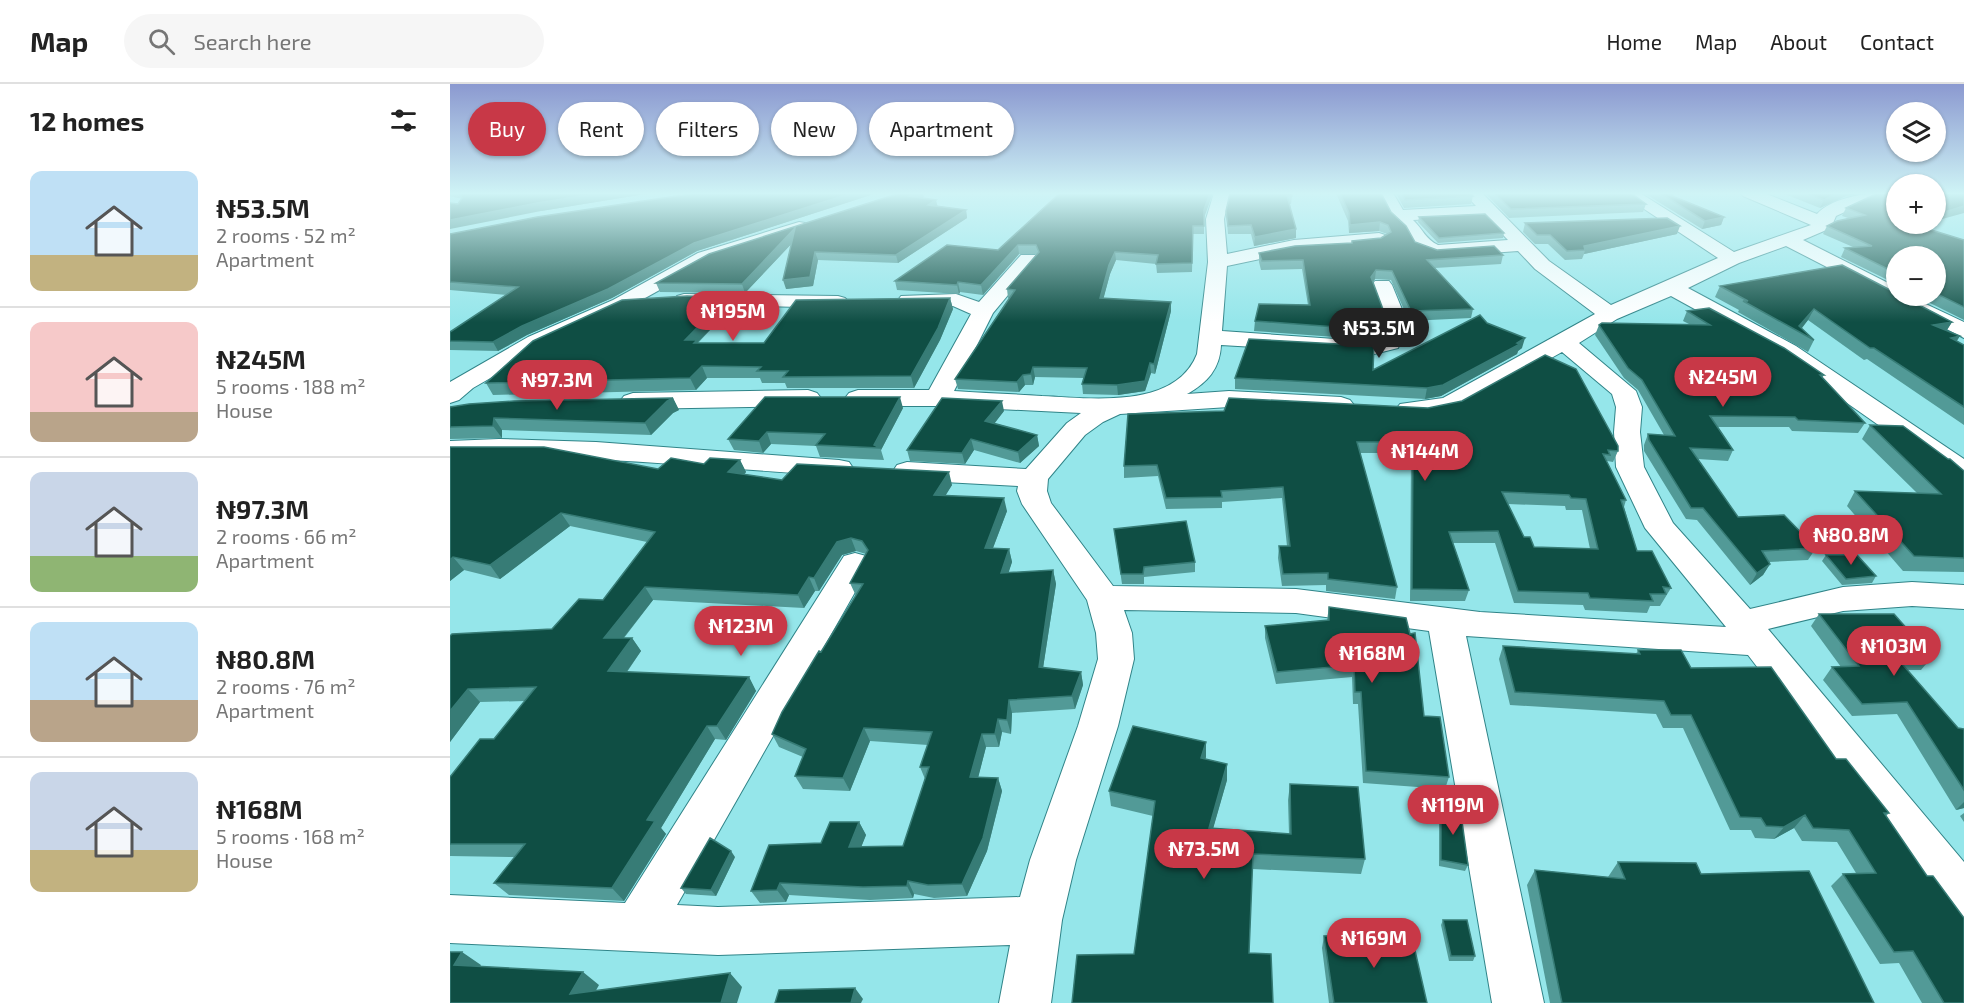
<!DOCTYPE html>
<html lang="en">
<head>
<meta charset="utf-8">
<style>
  :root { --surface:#fff; --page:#f6f6f6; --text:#222; --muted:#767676; --line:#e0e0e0; --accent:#c83847 }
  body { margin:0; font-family:"Exo 2",sans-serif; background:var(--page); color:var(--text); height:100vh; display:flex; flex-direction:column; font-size:22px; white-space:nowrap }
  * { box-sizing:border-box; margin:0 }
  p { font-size:20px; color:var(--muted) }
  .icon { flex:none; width:33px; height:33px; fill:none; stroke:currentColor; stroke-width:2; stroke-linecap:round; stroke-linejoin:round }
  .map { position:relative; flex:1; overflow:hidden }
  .panel { display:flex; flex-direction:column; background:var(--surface); width:450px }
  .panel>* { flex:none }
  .top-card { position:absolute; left:18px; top:18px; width:570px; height:54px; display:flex; gap:12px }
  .buttons { position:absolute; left:1436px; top:18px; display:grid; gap:12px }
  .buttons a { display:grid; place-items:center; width:60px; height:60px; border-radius:50%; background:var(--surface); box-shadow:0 2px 4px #0004; font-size:30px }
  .price { position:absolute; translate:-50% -51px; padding:0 14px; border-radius:21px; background:var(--accent); color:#fff; font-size:20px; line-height:39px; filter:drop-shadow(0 2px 3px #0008) }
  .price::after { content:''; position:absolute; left:50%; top:36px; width:18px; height:14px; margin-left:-9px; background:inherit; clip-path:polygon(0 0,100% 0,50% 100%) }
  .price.active { background:#222; color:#fff }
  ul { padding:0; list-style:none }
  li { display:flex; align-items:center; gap:18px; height:150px; padding:0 30px }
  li+li { border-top:2px solid var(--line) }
  li span { display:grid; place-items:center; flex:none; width:168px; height:120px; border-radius:12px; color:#555 }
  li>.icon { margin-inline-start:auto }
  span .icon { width:72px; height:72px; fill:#fffc; stroke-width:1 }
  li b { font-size:26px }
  h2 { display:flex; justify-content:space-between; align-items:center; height:72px; padding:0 30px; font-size:26px }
  .tag { padding:0 21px; border-radius:27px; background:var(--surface); box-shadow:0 2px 4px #0004; font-size:21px; line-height:54px }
  .tag.active { background:var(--accent); color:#fff }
  header { display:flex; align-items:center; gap:36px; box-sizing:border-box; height:84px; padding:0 30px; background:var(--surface); border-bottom:2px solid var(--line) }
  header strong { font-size:28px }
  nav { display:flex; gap:33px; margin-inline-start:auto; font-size:21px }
  .search { width:420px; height:54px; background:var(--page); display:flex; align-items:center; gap:15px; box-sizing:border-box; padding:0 21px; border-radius:33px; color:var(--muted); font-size:22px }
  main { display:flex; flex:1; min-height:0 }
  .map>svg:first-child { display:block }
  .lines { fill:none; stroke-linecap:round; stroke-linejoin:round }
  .street-casing { stroke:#308488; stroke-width:2 }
  .street { fill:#fff; fill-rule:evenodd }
  .wall { fill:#529a97; fill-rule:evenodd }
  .shaded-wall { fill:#377c76 }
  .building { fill:#0f4e44; stroke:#377c76; stroke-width:1.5; fill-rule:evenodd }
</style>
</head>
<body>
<header>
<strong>Map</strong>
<div class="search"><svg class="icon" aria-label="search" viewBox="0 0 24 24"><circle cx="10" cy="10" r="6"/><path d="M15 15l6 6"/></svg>Search here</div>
<nav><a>Home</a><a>Map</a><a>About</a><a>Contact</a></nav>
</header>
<main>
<section class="panel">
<h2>12 homes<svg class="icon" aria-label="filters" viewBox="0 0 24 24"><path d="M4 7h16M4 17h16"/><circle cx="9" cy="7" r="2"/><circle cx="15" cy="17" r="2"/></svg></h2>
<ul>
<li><span style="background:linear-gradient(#bfe0f5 70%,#c2b280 0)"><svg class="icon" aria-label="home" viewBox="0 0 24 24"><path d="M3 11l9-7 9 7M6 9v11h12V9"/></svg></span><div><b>₦53.5M</b><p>2 rooms · 52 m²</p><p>Apartment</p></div></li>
<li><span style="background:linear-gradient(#f6c9c9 75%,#b9a48a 0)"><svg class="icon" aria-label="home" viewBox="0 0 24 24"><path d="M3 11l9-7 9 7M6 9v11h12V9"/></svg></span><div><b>₦245M</b><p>5 rooms · 188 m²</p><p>House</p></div></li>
<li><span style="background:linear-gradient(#c9d6e8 70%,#8fb573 0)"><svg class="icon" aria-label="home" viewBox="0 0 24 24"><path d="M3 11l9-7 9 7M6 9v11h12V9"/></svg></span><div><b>₦97.3M</b><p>2 rooms · 66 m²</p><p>Apartment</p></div></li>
<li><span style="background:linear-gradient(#bfe0f5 65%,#b9a48a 0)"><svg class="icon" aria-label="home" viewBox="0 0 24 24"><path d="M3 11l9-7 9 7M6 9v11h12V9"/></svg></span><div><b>₦80.8M</b><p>2 rooms · 76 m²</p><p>Apartment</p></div></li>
<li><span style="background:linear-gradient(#c9d6e8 65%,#c2b280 0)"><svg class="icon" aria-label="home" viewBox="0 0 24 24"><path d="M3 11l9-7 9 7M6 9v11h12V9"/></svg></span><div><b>₦168M</b><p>5 rooms · 168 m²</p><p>House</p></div></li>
</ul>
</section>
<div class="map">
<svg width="1514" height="919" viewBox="0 0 1514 919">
  <rect width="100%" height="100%" fill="#95e6ea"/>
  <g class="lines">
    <g class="street-casing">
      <path id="street" d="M764 109H780L774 135 777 170 844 156 929 149 935 151 938 155 935 159 929 161 844 168 777 182 772 247 885 255H930L936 240 922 201 925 197H939L942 201 958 240 948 264 924 270 771 261C770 285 757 299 737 310L779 307 891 313 900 316 904 321 900 326 891 329 779 323 670 330 653 338 635 351 598 395 597 407 601 419 663 502 846 505 1030 528 1276 543 1195 444 1166 383 1164 348 1166 323 1162 310 1112 268 1008 326 959 333 950 330 946 325 950 320 993 314 1145 230 1085 185 1068 167 985 173 978 171 965 165 956 149 942 135 929 112 931 109H943L953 126 1026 122 1014 109H1032L1099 177 1161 221 1268 174 1170 109H1190L1284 168 1361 141 1293 112 1291 109H1314L1367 130C1380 115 1412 109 1432 109L1430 112 1386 132 1381 144 1353 156 1446 203V212H1456L1453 215 1446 217 1439 215 1336 162 1289 179 1238 204 1346 262 1514 375V397L1504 394 1330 272 1221 212 1167 235 1129 259 1186 307 1192 323 1190 348 1194 383 1223 439 1300 525 1393 503 1462 498 1514 501V525L1462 522 1393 527 1318 545 1514 778V837L1497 830 1298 571 1016 552 1094 919H1042L979 547 846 529 674 526 682 549 684 575 668 642 626 776 612 836 601 919H549L560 861 268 871 0 859V811L175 819 394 472 405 469 416 472 421 480 227 821 268 823 570 813 580 776 628 642 648 575 646 549 637 516 572 420 567 407 568 402 457 396 447 393 443 387 447 381 457 378 576 385 617 339 631 329 488 322H408L399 319 395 314 399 309 408 306H479L521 230 503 222 451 220 448 216 451 212 506 210 529 218 571 171H585L588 175 543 229 504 307C533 309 563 310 592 312 640 314 725 326 747 270L758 178 756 135ZM1035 132 1058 156 988 161C976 156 972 144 963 136Z
        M349 138 355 139 358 143 355 147 262 177 177 224 94 263 23 304 9 316 0 319V298L78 253 163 216 248 169Z
        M234 210 388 212 395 214 399 218 395 222 388 224 227 220 224 216 227 212Z
        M1463 214 1514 238V254L1456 224 1452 220 1456 216Z
        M358 306 367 309 371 314 367 319 358 322 183 325 174 322 170 317 174 312 183 309Z
        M49 355 146 358 389 376 399 378 403 384 399 390 389 392C259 384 130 369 0 373V357Z"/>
    </g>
    <use href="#street" class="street"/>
  </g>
  <path class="wall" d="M0 109H201L91 127 8 120 12 115 0 112Z
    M246 109H427L247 167 162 214 77 251 48 267 0 266V257L57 211 0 206V150Z
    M610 109 754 134V150H743L742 188 707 189 706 180 666 176 660 190 653 215 721 218V227L705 290 701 289 695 307 668 311 633 310 632 300 634 294 585 293 583 301H575L569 308 508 305 505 295 559 214H558L557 205 587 170H569L533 211 510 208 509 210 447 206 445 197 548 166Z
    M780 109 842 112 841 120H840L846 154 804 162 801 150H778L776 127Z
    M886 109H931L941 128 965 158 987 166 1053 171 1051 180 985 184 1023 225 1021 234 959 237 941 196 925 195 923 198 934 228 933 238H925L924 253H885L804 247 805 237 858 221 852 185 811 186 809 178V169L902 159 931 154 937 150 929 147 899 149 898 137Z
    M946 109H1020L1023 112 1021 120 954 124Z
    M1035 109H1181L1196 120 1193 128 1059 134Z
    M1194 109H1224L1223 113 1274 133 1271 141 1252 145Z
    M1332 109H1416L1396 112 1370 124Z
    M474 113 472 114 488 122 516 126 517 134 448 179 368 176 363 202 336 205 342 159 295 209 210 208 206 199Z
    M1396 124 1446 140 1514 156V236L1466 212H1485V172H1446V200L1391 173 1395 164 1403 163 1373 150 1377 142 1398 134 1392 132Z
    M969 133 1054 149 1053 154 988 159 968 138Z
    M1075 139 1227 150 1134 170 1132 175 1115 176 1098 160H1085L1073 148Z
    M1270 202 1502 238 1497 246 1507 257 1514 261V341L1417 275 1414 276 1358 236 1351 244 1364 256 1358 268 1288 228 1289 226 1265 213Z
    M276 214 280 225 248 259H314L500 214 503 225 490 256 464 304H337L335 299H312L310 294H257L246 306 43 311 36 299Z
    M1237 227 1374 291 1372 294 1415 339 1408 349 1342 347 1339 343H1268L1283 366 1278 377 1248 375 1288 433 1366 464 1358 476 1319 478 1320 480 1313 491 1300 501 1247 436 1236 435 1194 367V361L1198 350 1214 351 1188 306 1174 294 1145 251 1149 241 1239 240 1233 237Z
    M1072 264 1068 267 1067 270 991 312 975 315 785 305V294L923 286Z
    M223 314 229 326 223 329 201 351 52 346V354L0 355V323Z
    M453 324 431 366 434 376 370 373 366 362 321 360 313 369 284 366 278 355Z
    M554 327 544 339 587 351 589 362 570 379 524 366 515 380 460 377 457 366Z
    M678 330 1168 367 1163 378 1157 377V379L1176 416 1174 423 1187 467 1221 504 1210 522H1200L1197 529 1135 526 1133 521 1064 519 1045 459H1003L1019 506 1015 517H960L961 369H910L947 503 945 515 876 507V501L832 502 828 474 829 462H837L832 414 772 418V424L716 425 708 392 674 394V382ZM1058 420 1115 422 1116 426H1132L1140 465 1084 463 1074 453Z
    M1420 341 1498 375 1514 387V488L1453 487 1397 422 1405 407 1467 409 1412 355Z
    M0 363 208 385 290 376 296 388 294 391 332 396 502 401 495 411 557 427 543 464 559 465 562 478 558 489 603 486 606 500 593 584 631 588 633 601 625 625 562 629 561 650 552 648 549 663H536L528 693 548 694 552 707 537 767 517 812 484 814 464 810 463 814 420 816 339 811 336 818 310 819 301 807 371 759 409 738 416 751 411 763 453 762 475 695 470 683 478 661 420 657 400 707 353 705 345 692 353 673 329 663 322 650 406 512 400 499 416 470 406 467 392 471 369 507H365L354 524 203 516 174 554H182L191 567 177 588 299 593 306 607 276 656 265 655 211 744 216 750 174 817 59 811 44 799 65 773 0 772V693L44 655 75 617 30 618 0 658V552L102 545 153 516 197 458 120 442 50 495 14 486 0 497Z
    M664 445 745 478V488L694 493V500H672Z
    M1376 471 1426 492 1422 499 1392 501 1372 477Z
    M879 523 974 632 999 693 995 705 913 699 908 620H903L902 593 826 600 815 554V542L877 536Z
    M1369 530 1482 573 1471 586H1457L1508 644 1514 645V724L1506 726 1447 630 1402 632 1373 596 1382 583H1391L1361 542Z
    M1053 562 1186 570 1188 566 1241 584 1386 675 1439 729 1436 732 1514 919H1472L1449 879 1430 880 1381 802 1393 790 1406 789 1387 758 1352 757 1344 744 1324 755 1305 754 1301 746H1280L1233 644H1213L1206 630 1060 621 1049 575Z
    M756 673 755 675 777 696 763 744 839 750 838 716 840 700 915 775 911 790 803 785 684 870 703 732 661 722 659 707Z
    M991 720 1018 781 1015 787 989 782V726Z
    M1514 729V738L1510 732Z
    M285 773 266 812 236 810 231 804Z
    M1168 778 1251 790 1424 919H1100L1077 801 1085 786 1158 793Z
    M993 836 1025 872 1023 877H999L991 841Z
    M874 852 977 919H879L872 864Z"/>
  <path class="shaded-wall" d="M151 109H201L91 127 0 145V136L87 119Z
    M402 109H427L247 167 162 214 77 251 48 267 43 258 72 242 244 159Z
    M465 109H473L474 113 460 120 459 112Z
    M760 109H763L754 134V126Z
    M1213 109H1224L1222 115Z
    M1388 109H1416L1396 112 1370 124 1374 116Z
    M486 116 488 124 478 121Z
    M1514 122V129L1485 137V131Z
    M516 126 517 134 448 179 446 171Z
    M1274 133 1271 141 1252 145 1255 137Z
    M930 138 929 147 899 149 900 141Z
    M1230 142 1227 150 1134 170 1135 166 1134 162Z
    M345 144 348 153 295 209 292 200Z
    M846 145V154L804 162 805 153Z
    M568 161 569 170 533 211 531 201Z
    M365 168 368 176 363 202 336 205 333 196Z
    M665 168 666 176 660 190 651 224 650 214 659 181Z
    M926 186 925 195 920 202 921 193Z
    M508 198 510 208 509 210 507 201Z
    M276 214 280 225 248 258 252 267 235 256Z
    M500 214 503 225 490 256 464 304 461 292Z
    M721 218V227L705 290 704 280Z
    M1364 225 1358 236 1349 248V242Z
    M1502 238 1495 249 1483 241Z
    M1510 252 1503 263 1501 254Z
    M1075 254 1072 264 1068 267 1067 270 991 312 975 315 977 304Z
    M700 279 701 289 695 307 668 311 667 301Z
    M252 282 257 294 246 306 240 294Z
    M583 283 585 293 583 301 581 290Z
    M573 291 575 301 569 308 567 298Z
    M450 313 453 324 431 366 430 364 424 361Z
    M223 314 229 326 223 329 201 351 195 339 217 317Z
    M552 317 554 327 538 348 535 337Z
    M44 334 52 346V354L43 342Z
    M317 348 321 360 313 369 309 357Z
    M587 351 589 362 570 379 568 368Z
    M521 355 524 366 515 380 512 369Z
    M290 376 296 388 284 401 278 388Z
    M499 388 502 401 488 424 484 411Z
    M554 414 557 427 538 477 535 464Z
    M111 429 120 442 50 495 40 481Z
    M401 454 406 467 392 471 369 507 364 494 387 458Z
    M559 465 562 478 554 503 551 489Z
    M3 473 14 486 0 497V476Z
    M1320 480 1313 491 1300 501 1307 489Z
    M603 486 606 500 591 597 589 583Z
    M359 493 365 507 354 524 348 511Z
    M195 503 203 516 163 567 154 554Z
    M182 554 191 567 168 600 158 587Z
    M631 588 633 601 625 625 622 612Z
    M299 593 306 607 276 656 267 642Z
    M18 605 30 618 0 658V627Z
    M559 616 562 629 561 650 557 636Z
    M548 635 552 648 549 663 545 650Z
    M257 642 265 655 211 744 216 750 174 817 162 804 197 736Z
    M414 644 420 657 400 707 393 694Z
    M532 650 536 663 525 706 520 693Z
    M756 658V673L751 690V674Z
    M777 680V696L759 759V744Z
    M548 694 552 707 537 767 517 812 512 800Z
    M1514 718V724L1506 726Z
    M1355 731 1344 744 1324 755 1334 743Z
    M409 738 416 751 406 776 399 763Z
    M281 767 285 773 266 812 261 806Z
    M458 797 464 810 463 814 457 802Z
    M330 799 339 811 336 818 327 806Z
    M12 868 31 881 23 895 4 881Z
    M133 888 149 901 139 919 120 910Z
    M280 889 292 903 287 919H271Z
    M405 904 413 915 411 919H401Z"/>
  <path class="building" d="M9 109H151L87 119 0 136V119L8 120 12 114Z
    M246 109H402L244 159 158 205 72 242 43 258 0 257V248L68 203 0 198V150L87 133Z
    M450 109H465L459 112 486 116 478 121 516 126 446 171 365 168 360 193 333 196 345 144 292 200 206 199 259 170Z
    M610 109H760L754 126V142H743L742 179 706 180 708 171 665 168 659 181 650 214 721 218 704 280 700 279 695 297 667 301 632 300 637 284 583 283 581 290 573 291 567 298 505 295 565 206 557 205 589 168 586 161H568L531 201 508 198 507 201 445 197 497 161 548 166Z
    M780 109H841L842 112H837L846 145 805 153 801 141 778 142 776 127Z
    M890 109H931L941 128 956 142 965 158 987 166 1044 162 1053 171 977 176 1023 225 961 227 942 187 926 186 921 193 934 228H926L925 243H886L805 237 809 220 860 221 853 176 812 177 809 169 845 162 902 159V157L931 154 941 148 938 141 930 138 900 141 899 129Z
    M952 109H1020L1023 112 955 116Z
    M1044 109H1181L1196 120 1061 125Z
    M1210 109H1215L1274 133 1255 137Z
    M1356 109H1388L1374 116Z
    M1428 109H1446V140H1462L1514 156V223L1485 209V172H1446V189L1395 164 1422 162 1377 142 1387 137 1415 131 1396 124Z
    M1485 109H1514V122L1485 131Z
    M1035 130 1054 149 989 154 969 133Z
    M1217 134 1230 142 1134 162 1135 166 1117 167 1100 151H1087L1075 139Z
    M1392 181 1446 209V212H1452L1502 238 1483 241 1510 252 1501 254 1514 261V323L1424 264H1420L1364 225 1349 242 1364 256 1293 217H1298L1270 202Z
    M237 212 276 214 235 256H247L244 259H314L346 216 500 214 488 244 461 292 333 293 338 287H307L311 283 252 282 240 294 36 299 83 257 172 216Z
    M1259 224 1334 264 1374 291H1370L1415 339 1348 336 1345 333 1260 332 1283 366 1240 364 1288 433 1334 431 1366 464 1312 467 1320 480 1307 489 1253 424H1241L1199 356 1198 350 1225 352 1192 296 1178 284 1149 241 1152 239 1260 241 1237 227Z
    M1030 231 1037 239 1075 254 1067 259 1070 260 993 301 977 304 785 294 799 255 924 262 923 286Z
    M1095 271 1126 285 1168 362V367L1158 366 1160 371 1153 370 1176 416H1171L1187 467H1202L1221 504 1213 503 1216 510H1200L1203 517 1140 514 1138 509 1068 507 1048 447 999 448 1019 506 962 505 963 358H907L947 503 878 495V489L833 490 829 462H840L833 403 771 407 772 413 716 414 707 381 674 382 678 330 774 327 779 314 978 324 1012 317ZM1052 408 1119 411 1121 414 1136 415 1148 465 1084 463 1080 453H1074Z
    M315 313H450L424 361 430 364 366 361 375 350 317 348 309 357 278 355Z
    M223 314 217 317 195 339 44 334 43 342 0 343V323L19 320 64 317Z
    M492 314 552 317 535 337 587 351 568 368 521 355 512 369 457 366Z
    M1420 341 1453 342 1498 375H1500L1514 387V474L1464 472 1405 407 1491 410Z
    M0 363H94L208 385 221 374 254 380 260 374 290 376 278 388 332 396 347 380 499 388 484 411 554 414 535 464 559 465 551 489 603 486 589 583 631 588 622 612 559 616 557 636 548 635 545 650H532L520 693 548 694 533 754 512 800 478 801 458 797 457 802 413 803 330 799 327 806 301 807 319 761 371 759 380 738H409L399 763 453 762 479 683H470L482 648 414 644 393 694 345 692 356 665 322 650 332 628 369 567 371 568 413 500 400 499 418 466 412 457 401 454 387 458 364 494 359 493 348 511 195 503 154 554H182L158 587 299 593 267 642H257L197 736 205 737 162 804 44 799 75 760H0V693L30 655H44L86 603 18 605 0 627V552L2 550 102 545 129 515 153 516 205 448 111 429 40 481 3 473 0 476Z
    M736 437 745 478 694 483 693 490H671L664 445Z
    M1376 471H1407L1426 492 1396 495Z
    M879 523 956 534 960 550 965 549 974 632 990 633 999 693 916 687 911 608H905L904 581 827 588 815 542 879 536Z
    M1369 530H1444L1482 573H1446L1508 644 1514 645V706L1457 618 1412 620 1382 583 1409 582Z
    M1053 562 1190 570 1188 566H1231L1241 584 1321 583 1386 675H1396L1439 729H1434L1477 792H1483L1514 834V919H1494L1463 867 1444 868 1393 790 1426 789 1399 746 1363 744 1355 731 1334 743 1316 742 1311 734 1290 733 1241 631H1221L1214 617 1065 608Z
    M683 642 756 658 751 674 777 680 759 744 841 750 840 700 908 703 915 775 803 770 799 869 821 870 823 919H622L627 871 684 870 705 717 659 707Z
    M991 720 1010 723 1018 781 991 776Z
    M260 754 281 767 261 806 231 804Z
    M1168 778 1246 779 1251 790 1359 787 1424 919H1112L1085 786 1175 795Z
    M993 836H1017L1025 872H1001Z
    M961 849 977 919H884L874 852Z
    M0 868H12L4 881 133 888 120 910 280 889 271 919H0Z
    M405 904 401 919H325L329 906Z"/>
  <linearGradient id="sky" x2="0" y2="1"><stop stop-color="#8b99d0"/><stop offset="0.46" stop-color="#cff4f6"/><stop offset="1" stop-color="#cff4f6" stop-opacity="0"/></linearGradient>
  <rect width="1514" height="238" fill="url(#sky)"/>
</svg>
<div class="buttons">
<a><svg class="icon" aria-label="layers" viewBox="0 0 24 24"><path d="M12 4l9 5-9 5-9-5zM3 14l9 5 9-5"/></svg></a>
<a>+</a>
<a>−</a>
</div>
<b class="price" style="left:283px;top:258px">₦195M</b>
<b class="price active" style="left:929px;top:275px">₦53.5M</b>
<b class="price" style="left:1273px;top:324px">₦245M</b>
<b class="price" style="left:107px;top:327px">₦97.3M</b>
<b class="price" style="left:975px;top:398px">₦144M</b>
<b class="price" style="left:1401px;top:482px">₦80.8M</b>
<b class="price" style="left:291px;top:573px">₦123M</b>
<b class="price" style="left:1444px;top:593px">₦103M</b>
<b class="price" style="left:922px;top:600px">₦168M</b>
<b class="price" style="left:1003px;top:752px">₦119M</b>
<b class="price" style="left:754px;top:796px">₦73.5M</b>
<b class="price" style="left:924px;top:885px">₦169M</b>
<div class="top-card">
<a class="tag active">Buy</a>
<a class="tag">Rent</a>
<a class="tag">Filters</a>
<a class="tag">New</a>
<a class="tag">Apartment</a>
</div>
</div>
</main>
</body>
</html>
